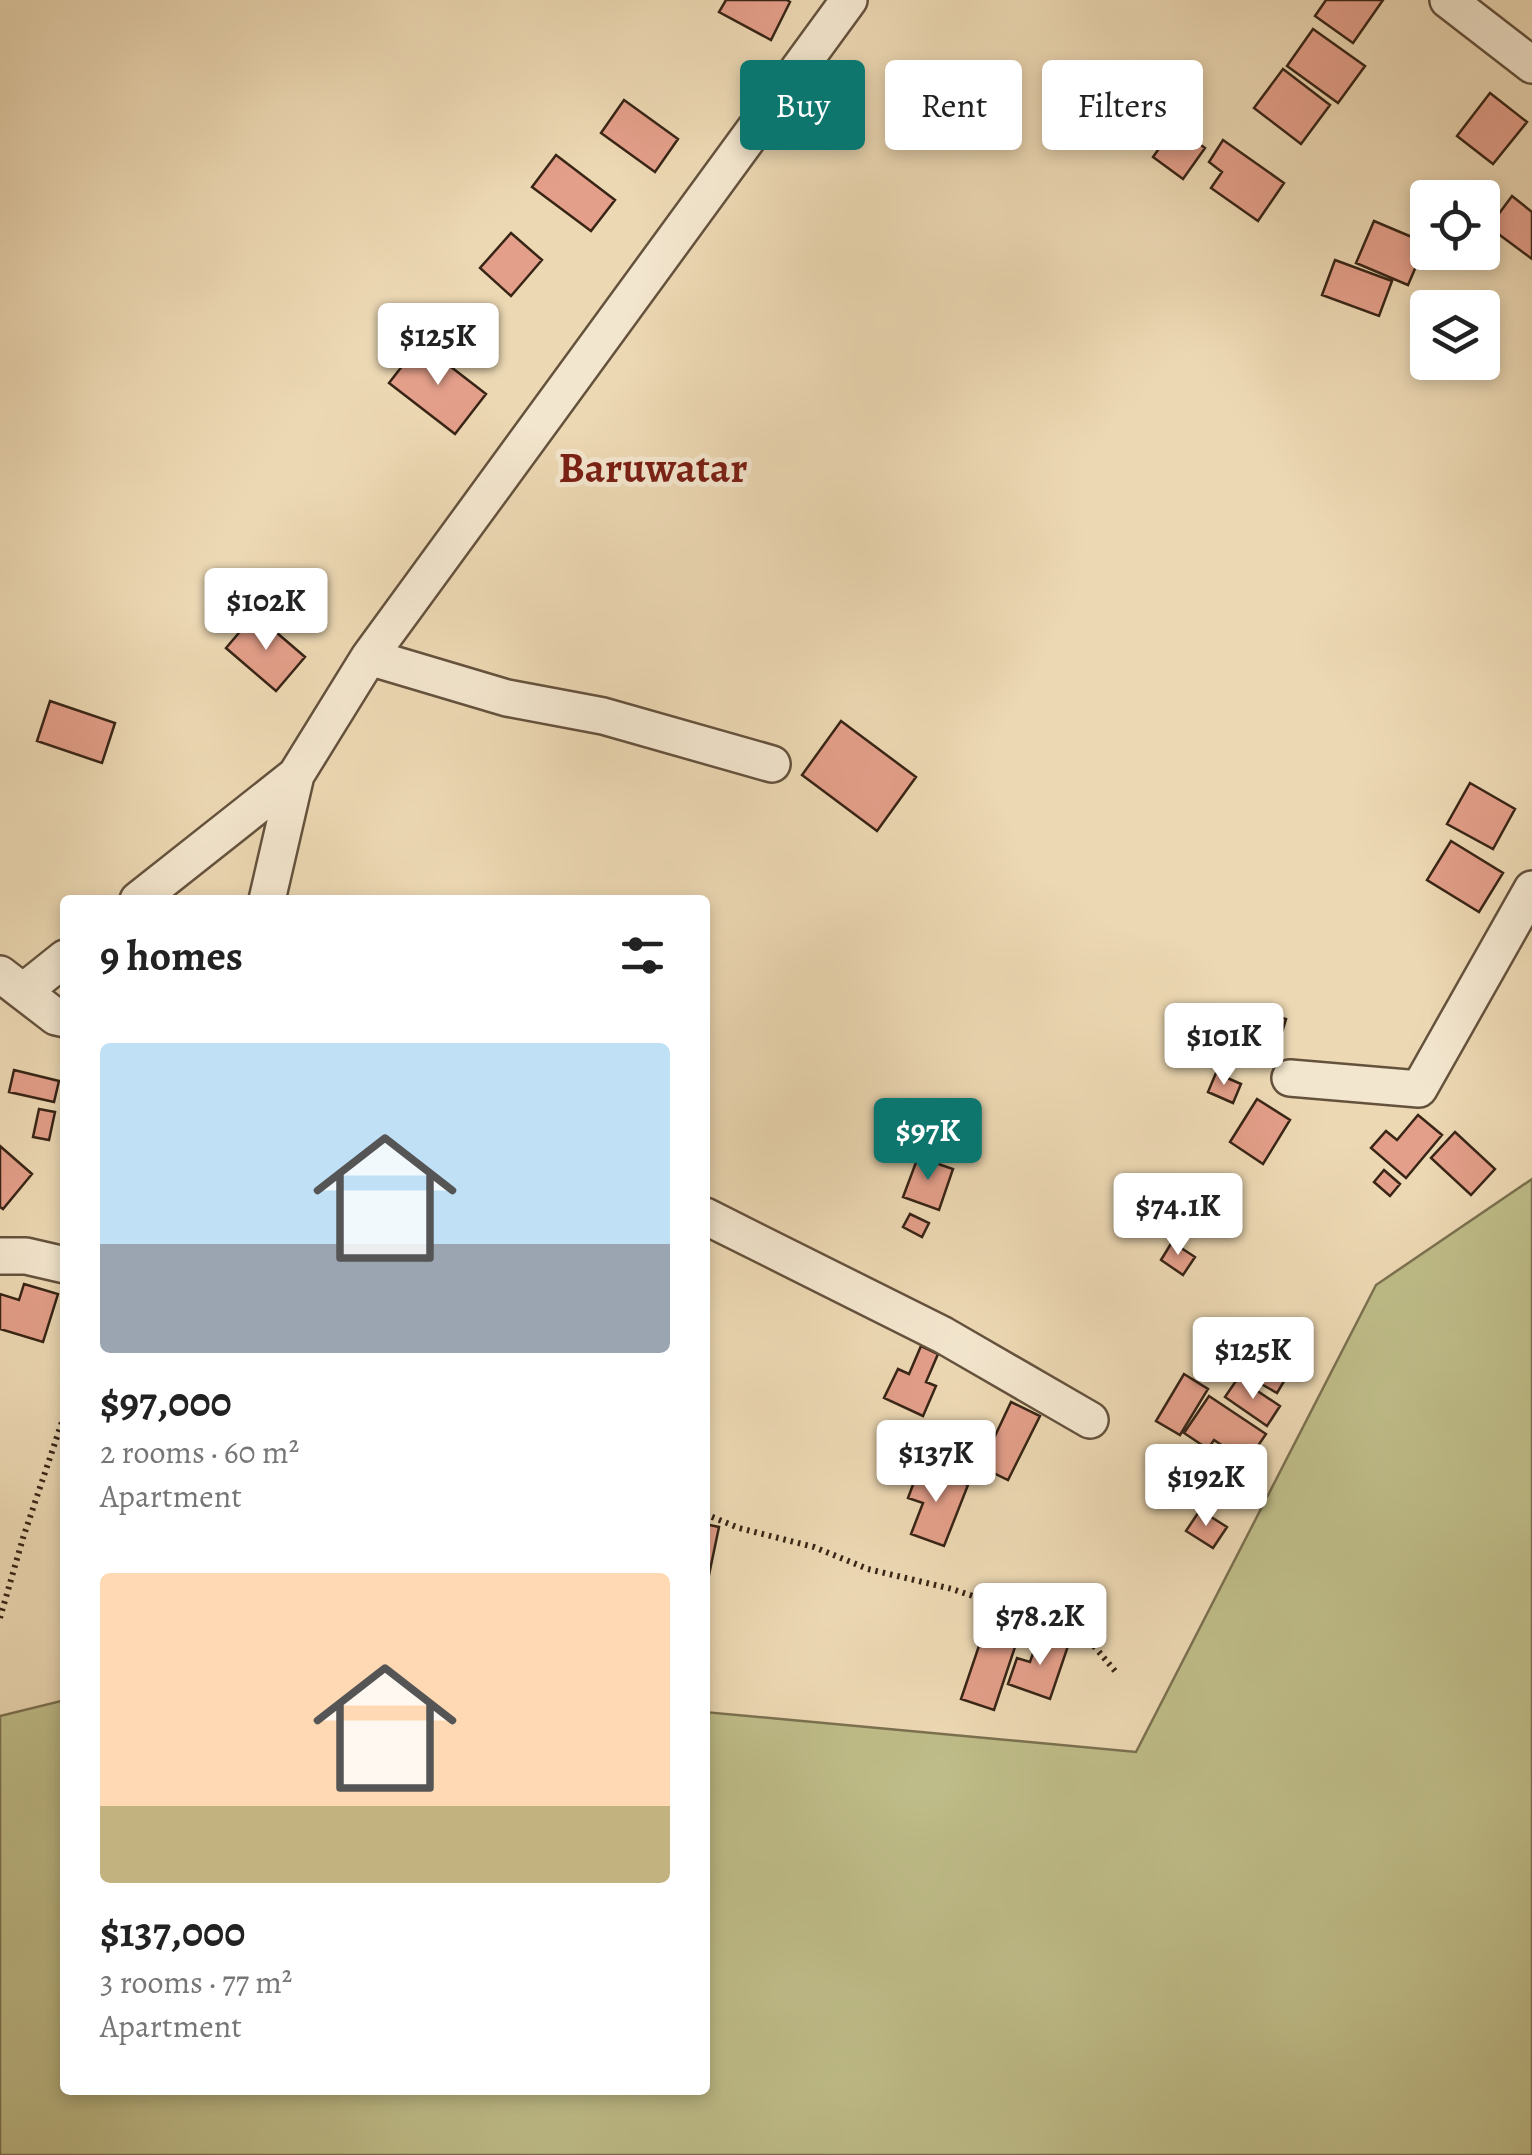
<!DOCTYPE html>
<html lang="en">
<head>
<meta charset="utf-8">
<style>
  :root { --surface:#fff; --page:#f2f2f2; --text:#222; --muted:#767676; --accent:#0f766e }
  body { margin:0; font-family:Alegreya,serif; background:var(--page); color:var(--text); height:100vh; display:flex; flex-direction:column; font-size:38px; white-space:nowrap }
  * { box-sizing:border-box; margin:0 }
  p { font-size:32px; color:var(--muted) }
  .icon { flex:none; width:55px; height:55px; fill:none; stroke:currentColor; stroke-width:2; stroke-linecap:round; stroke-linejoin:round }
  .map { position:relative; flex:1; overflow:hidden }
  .drawer { position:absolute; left:60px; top:895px; width:650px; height:1200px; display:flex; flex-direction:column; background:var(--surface); border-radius:10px; box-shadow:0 5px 15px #0003 }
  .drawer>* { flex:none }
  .top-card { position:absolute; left:740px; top:60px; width:640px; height:90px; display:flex; gap:20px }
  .tools { position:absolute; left:1410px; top:180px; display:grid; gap:20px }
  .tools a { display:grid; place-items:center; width:90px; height:90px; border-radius:10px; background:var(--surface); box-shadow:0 5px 15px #0003; font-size:50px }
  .price { position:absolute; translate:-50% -85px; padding:0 22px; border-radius:10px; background:#fff; color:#222; font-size:32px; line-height:65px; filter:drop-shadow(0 2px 5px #0008) }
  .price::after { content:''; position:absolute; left:50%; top:60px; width:30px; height:22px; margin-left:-15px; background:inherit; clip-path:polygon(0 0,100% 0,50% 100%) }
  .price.selected { background:var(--accent); color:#fff }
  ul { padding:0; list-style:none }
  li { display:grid; align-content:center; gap:20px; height:530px; padding:0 40px }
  li span { display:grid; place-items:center; height:310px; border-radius:10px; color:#555 }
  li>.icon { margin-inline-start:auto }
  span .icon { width:180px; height:180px; fill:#fffc; stroke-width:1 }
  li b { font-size:42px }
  h2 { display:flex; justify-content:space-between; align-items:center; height:120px; padding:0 40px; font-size:42px }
  .pill { padding:0 35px; border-radius:10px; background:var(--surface); box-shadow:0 5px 15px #0003; font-size:35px; line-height:90px }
  .pill.selected { background:var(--accent); color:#fff }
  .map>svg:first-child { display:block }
  .green { fill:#bebc88; stroke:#7b704f; stroke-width:2.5 }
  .building { fill:#e49f8a; stroke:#382516; stroke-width:2.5 }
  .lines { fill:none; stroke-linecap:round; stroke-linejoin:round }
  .minor-casing { stroke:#65523d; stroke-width:40 }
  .path { stroke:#382516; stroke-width:6; stroke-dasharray:2.5 5; stroke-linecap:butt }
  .minor { stroke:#f3e6ce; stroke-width:35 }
  .labels { text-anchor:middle; stroke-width:10; stroke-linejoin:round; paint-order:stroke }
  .neighbourhood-label { font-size:42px; font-weight:bold; fill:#7a1f14; stroke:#f3e6ce }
</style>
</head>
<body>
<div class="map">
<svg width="1532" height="2155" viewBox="0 0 1532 2155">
  <rect width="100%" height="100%" fill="#ecd8b3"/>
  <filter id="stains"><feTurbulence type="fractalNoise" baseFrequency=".002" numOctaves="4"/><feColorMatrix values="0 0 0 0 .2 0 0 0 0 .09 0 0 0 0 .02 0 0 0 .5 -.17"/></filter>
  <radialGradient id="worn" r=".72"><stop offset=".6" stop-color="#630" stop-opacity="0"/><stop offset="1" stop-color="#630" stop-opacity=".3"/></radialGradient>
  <path class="green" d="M1532 1179V2155H0V1716L65 1700V2090H705V1712L1136 1752 1376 1285Z"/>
  <path class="building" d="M726 0H787L790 2 771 40 719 12Z
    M1326 0H1383L1353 43 1315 16Z
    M1313 29 1365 66 1338 103 1287 66Z
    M1283 69 1330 105 1301 144 1254 108Z
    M1490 93 1527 122 1493 164 1457 136Z
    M624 100 678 139 655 172 601 133Z
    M1175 126 1205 148 1183 179 1153 157Z
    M1223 140 1284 183 1258 221 1211 188 1222 172 1209 162Z
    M556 155 615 200 591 231 532 187Z
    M1512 196 1532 212V259L1489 227Z
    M1374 221 1426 243 1408 285 1356 263Z
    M511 233 542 260 511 296 480 268Z
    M1335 260 1392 281 1379 316 1322 295Z
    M420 343 486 394 455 434 389 383Z
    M255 614 305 657 276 691 226 648Z
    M50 701 115 723 102 763 37 741Z
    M841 721 916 777 877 831 802 775Z
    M1470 783 1515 809 1493 849 1447 824Z
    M1451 841 1503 873 1479 912 1427 880Z
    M1252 1009 1286 1019 1275 1055 1241 1045Z
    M14 1070 59 1081 54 1102 9 1092Z
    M1216 1073 1241 1084 1233 1103 1208 1092Z
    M1257 1099 1290 1120 1263 1164 1230 1142Z
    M39 1109 55 1112 49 1140 33 1137Z
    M1418 1115 1442 1135 1406 1178 1371 1148 1386 1131 1397 1140Z
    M1455 1132 1495 1169 1471 1195 1431 1158Z
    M0 1146 32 1174 3 1209 0 1207Z
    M918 1157 953 1169 939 1210 903 1197Z
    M1384 1170 1400 1184 1390 1196 1374 1182Z
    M910 1214 929 1223 922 1237 903 1227Z
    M1172 1242 1195 1257 1183 1275 1161 1260Z
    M24 1284 58 1294 43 1342 0 1329V1294L19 1300Z
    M1259 1328 1301 1353 1277 1393 1235 1369Z
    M921 1346 938 1354 926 1382 936 1386 923 1416 884 1398 898 1369 909 1374Z
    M1184 1374 1208 1389 1180 1435 1156 1421Z
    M1238 1378 1280 1406 1267 1426 1225 1397Z
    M1209 1396 1266 1434 1240 1472 1216 1456 1223 1446 1214 1440 1208 1449 1184 1433Z
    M1011 1402 1040 1416 1008 1480 963 1458 977 1430 994 1438Z
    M920 1466 968 1485 944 1546 911 1534 923 1503 908 1498Z
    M1200 1510 1227 1527 1213 1548 1186 1531Z
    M705 1524 719 1527 705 1594Z
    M986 1625 1019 1635 994 1710 961 1699Z
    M1039 1636 1068 1646 1050 1699 1008 1684 1017 1658 1030 1662Z"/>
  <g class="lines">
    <g class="minor-casing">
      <path id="minor" d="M1448 0 1532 65
        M369 657 507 698 603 716 772 764
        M138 900 296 775
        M267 900 296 775 369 657 849 0
        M0 974 56 1017 65 1019
        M25 990 65 958
        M1290 1078 1419 1089 1532 889
        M705 1216 943 1335 1090 1420
        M0 1256H26L65 1265"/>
    </g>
    <path class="path" d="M705 1514 739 1528 814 1547 868 1569 952 1589 1056 1624 1094 1646 1115 1671
      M0 1618 23 1538 65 1413"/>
    <use href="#minor" class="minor"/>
  </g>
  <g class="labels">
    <g class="neighbourhood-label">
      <text x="653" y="482">Baruwatar</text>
    </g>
  </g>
  <rect width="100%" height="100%" filter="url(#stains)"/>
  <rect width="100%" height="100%" fill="url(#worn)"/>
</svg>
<div class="tools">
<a><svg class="icon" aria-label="locate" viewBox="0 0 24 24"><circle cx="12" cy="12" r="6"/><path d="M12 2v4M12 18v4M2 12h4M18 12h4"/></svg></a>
<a><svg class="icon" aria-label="layers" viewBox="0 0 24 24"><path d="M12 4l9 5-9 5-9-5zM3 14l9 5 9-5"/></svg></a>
</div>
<b class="price" style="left:438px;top:388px">$125K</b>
<b class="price" style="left:266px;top:653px">$102K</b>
<b class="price" style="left:1224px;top:1088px">$101K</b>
<b class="price selected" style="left:928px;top:1183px">$97K</b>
<b class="price" style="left:1178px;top:1258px">$74.1K</b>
<b class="price" style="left:1253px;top:1402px">$125K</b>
<b class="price" style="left:936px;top:1505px">$137K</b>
<b class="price" style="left:1206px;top:1529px">$192K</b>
<b class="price" style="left:1040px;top:1668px">$78.2K</b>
<div class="top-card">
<a class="pill selected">Buy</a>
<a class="pill">Rent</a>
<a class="pill">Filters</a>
</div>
<section class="drawer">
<h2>9 homes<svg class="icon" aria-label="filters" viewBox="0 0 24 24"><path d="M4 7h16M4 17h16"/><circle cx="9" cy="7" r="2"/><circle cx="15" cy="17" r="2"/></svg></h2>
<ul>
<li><span style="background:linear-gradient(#bfe0f5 65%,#9aa5b1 0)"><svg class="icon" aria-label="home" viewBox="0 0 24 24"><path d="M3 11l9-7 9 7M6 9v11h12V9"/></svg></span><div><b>$97,000</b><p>2 rooms · 60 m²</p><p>Apartment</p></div></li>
<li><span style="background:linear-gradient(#ffd9b3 75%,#c2b280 0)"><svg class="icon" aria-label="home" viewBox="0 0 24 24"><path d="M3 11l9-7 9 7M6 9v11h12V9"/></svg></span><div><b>$137,000</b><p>3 rooms · 77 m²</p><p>Apartment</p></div></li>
</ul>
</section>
</div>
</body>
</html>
